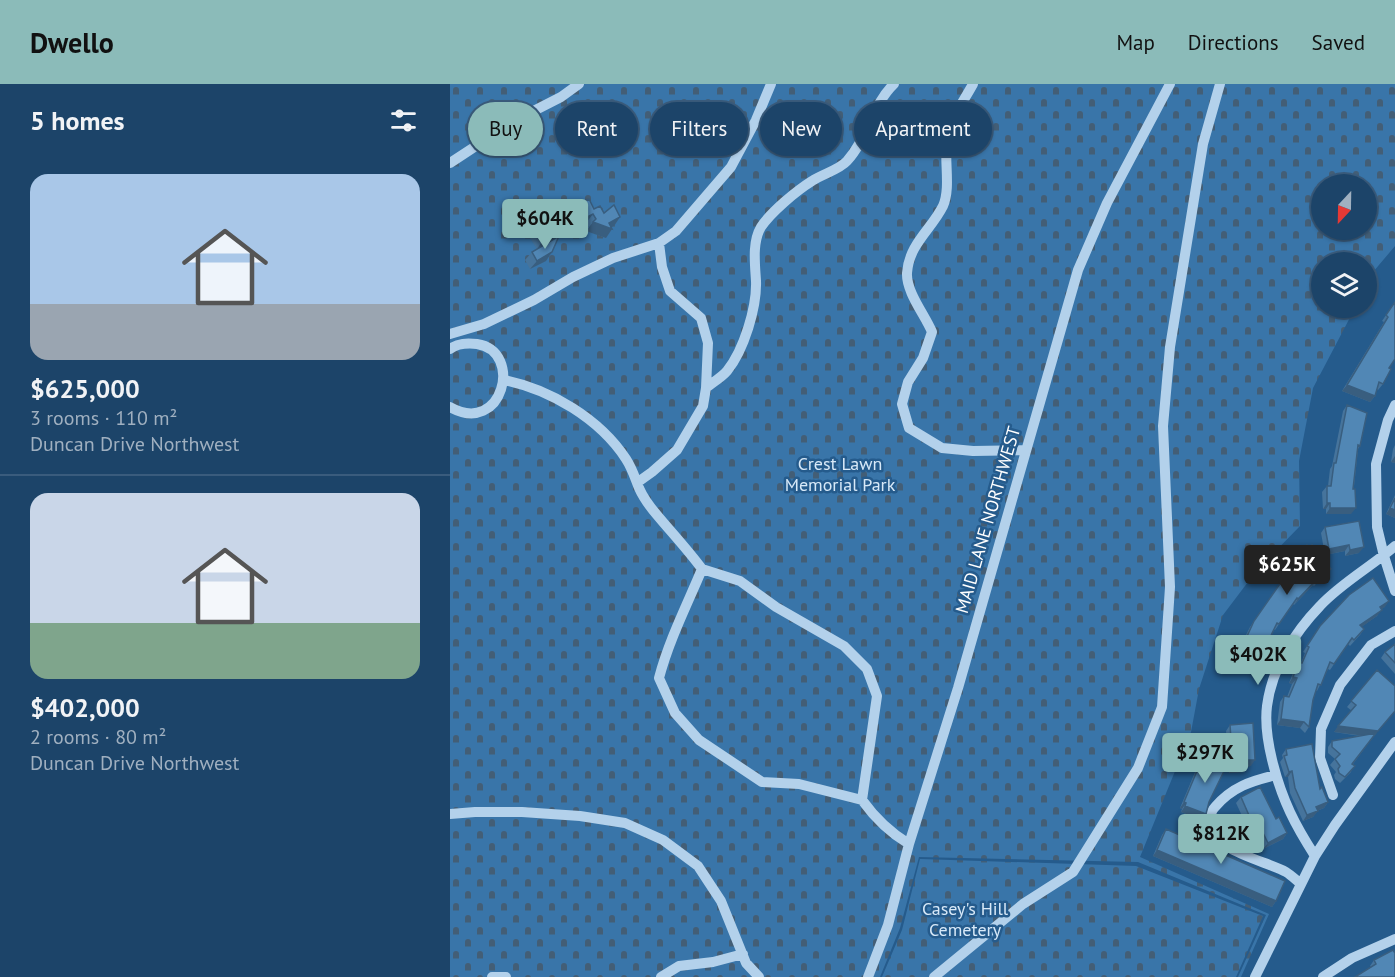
<!DOCTYPE html>
<html lang="en">
<head>
<meta charset="utf-8">
<style>
  :root { --surface:#1c4469; --page:#254b6f; --text:#f1f3f6; --muted:#a0b0c0; --line:#3a5c7d; --accent:#8bbbb9 }
  body { margin:0; font-family:"PT Sans",sans-serif; background:var(--page); color:var(--text); height:100vh; display:flex; flex-direction:column; font-size:22px; white-space:nowrap }
  * { box-sizing:border-box; margin:0 }
  p { font-size:20px; color:var(--muted) }
  .icon { flex:none; width:33px; height:33px; fill:none; stroke:currentColor; stroke-width:2; stroke-linecap:round; stroke-linejoin:round }
  .map { position:relative; flex:1; overflow:hidden }
  .details { display:flex; flex-direction:column; background:var(--surface); width:450px }
  .details>* { flex:none }
  .top-card { position:absolute; left:18px; top:18px; width:570px; height:54px; display:flex; gap:12px }
  .needle { width:39px; rotate:202deg }
  .buttons { position:absolute; left:861px; top:90px; display:grid; gap:12px }
  .buttons a { display:grid; place-items:center; width:66px; height:66px; border-radius:50%; background:var(--surface); box-shadow:0 2px 4px #0004,0 0 0 2px var(--line); font-size:30px }
  .price { position:absolute; translate:-50% -51px; padding:0 14px; border-radius:6px; background:var(--accent); color:#111; font-size:20px; line-height:39px; filter:drop-shadow(0 2px 3px #0008) }
  .price::after { content:''; position:absolute; left:50%; top:36px; width:18px; height:14px; margin-left:-9px; background:inherit; clip-path:polygon(0 0,100% 0,50% 100%) }
  .price.on { background:#222; color:#fff }
  ul { padding:0; list-style:none }
  li { display:grid; align-content:center; gap:12px; height:318px; padding:0 30px }
  li+li { border-top:2px solid var(--line) }
  li span { display:grid; place-items:center; height:186px; border-radius:18px; color:#555 }
  li>.icon { margin-inline-start:auto }
  span .icon { width:108px; height:108px; fill:#fffc; stroke-width:1 }
  li b { font-size:26px }
  h2 { display:flex; justify-content:space-between; align-items:center; height:72px; padding:0 30px; font-size:26px }
  .pill { padding:0 21px; border-radius:27px; background:var(--surface); box-shadow:0 2px 4px #0004,0 0 0 2px var(--line); font-size:21px; line-height:54px }
  .pill.on { background:var(--accent); color:#111 }
  header { display:flex; align-items:center; gap:36px; box-sizing:border-box; height:84px; padding:0 30px; background:var(--accent); color:#111 }
  header strong { font-size:28px }
  nav { display:flex; gap:33px; margin-inline-start:auto; font-size:21px }
  main { display:flex; flex:1; min-height:0 }
  .map>svg:first-child { display:block }
  .cemetery { fill:url(#cemetery-stones); fill-rule:evenodd }
  .lines { fill:none; stroke-linecap:round; stroke-linejoin:round }
  .minor { stroke:#b3d1eb; stroke-width:10 }
  .wall { fill:#46749c }
  .shaded-wall { fill:#395e7f }
  .building { fill:#5187b5; stroke:#395e7f; stroke-width:1.5 }
  .labels { text-anchor:middle; stroke-width:5; stroke-linejoin:round; paint-order:stroke }
  .park-label { font-size:18px; fill:#d8e9f8; stroke:#255b8c }
  .street-label { font-size:18px; fill:#fff; stroke:#255b8c }
</style>
</head>
<body>
<header>
<strong>Dwello</strong>
<nav><a>Map</a><a>Directions</a><a>Saved</a></nav>
</header>
<main>
<section class="details">
<h2>5 homes<svg class="icon" aria-label="filters" viewBox="0 0 24 24"><path d="M4 7h16M4 17h16"/><circle cx="9" cy="7" r="2"/><circle cx="15" cy="17" r="2"/></svg></h2>
<ul>
<li><span style="background:linear-gradient(#a9c7e8 70%,#9aa5b1 0)"><svg class="icon" aria-label="home" viewBox="0 0 24 24"><path d="M3 11l9-7 9 7M6 9v11h12V9"/></svg></span><div><b>$625,000</b><p>3 rooms · 110 m²</p><p>Duncan Drive Northwest</p></div></li>
<li><span style="background:linear-gradient(#c9d6e8 70%,#7fa58c 0)"><svg class="icon" aria-label="home" viewBox="0 0 24 24"><path d="M3 11l9-7 9 7M6 9v11h12V9"/></svg></span><div><b>$402,000</b><p>2 rooms · 80 m²</p><p>Duncan Drive Northwest</p></div></li>
</ul>
</section>
<div class="map">
<svg width="945" height="893" viewBox="0 0 945 893">
  <defs>
    <pattern id="cemetery-stones" width="16" height="16" patternUnits="userSpaceOnUse" patternTransform="scale(1.5)"><rect width="16" height="16" fill="#3975a9"/><path d="M2 7V4a2 2 0 0 1 4 0v3zM10 15v-3a2 2 0 0 1 4 0v3z" fill="#435e76"/></pattern>
  </defs>
  <rect width="100%" height="100%" fill="#255b8c"/>
  <path class="cemetery" d="M0 0H945V162L923 188 917 201 916 178H872V224H905L863 304 849 377 850 442 807 486 773 531 749 605 741 648 690 773 819 830 791 893H788L816 831 688 778 469 773 450 844 430 893H0ZM872 100H916V146H872Z
    M470 775 686 782 813 832 786 893H432L452 846Z"/>
  <g class="lines">
    <path class="minor" d="M523 0C511 22 501 32 497 58 494 77 501 104 493 122 481 146 459 160 457 189 456 208 475 231 482 248L473 274 458 298 452 320 459 344 492 364 523 367 575 366
      M0 79 64 37 111 13 129 0
      M0 250 34 240 84 216 123 193 163 174 209 159 226 147 281 83 306 36 321 0
      M0 265C8 259 17 259 27 260 74 267 53 353 0 323
      M54 296C100 305 150 335 176 375 182 384 185 394 189 404 193 413 201 424 207 431 222 449 238 466 252 485 237 521 219 556 209 594L225 629 249 656 312 698 349 700 412 716 427 612 417 585 394 562 326 523 290 497 252 485
      M256 304C262 299 272 293 277 287 294 266 307 223 306 197 305 180 302 158 311 143 321 128 346 107 362 97 372 90 389 86 397 77 418 54 422 21 444 0
      M945 321 938 336 926 380 927 443 934 472 945 507
      M188 398 202 388 227 366 253 322 256 304 258 259 251 234 220 207 212 183 209 159
      M826 691C801 697 782 703 765 723 761 727 761 730 761 736 758 767 815 776 836 788 841 791 846 796 851 800
      M883 711 870 674 871 645 890 601 921 561 945 547
      M412 716C425 734 439 748 459 760
      M0 730 25 728H72L130 732 175 739 213 756 248 782 271 817 296 879 309 893
      M865 772C856 758 847 743 840 728 827 700 813 653 817 622 822 584 844 549 870 522 890 500 922 482 945 462
      M42 893H56
      M211 893 229 882 263 878 293 870
      M418 893 438 841 459 760 508 604 628 186 657 119 720 0
      M484 893 573 820 623 788 688 684 712 623 720 503 713 342 720 263 753 60 770 0
      M805 893 865 772 885 741 945 658
      M873 893 902 874 945 855"/>
  </g>
  <path class="wall" d="M122 123 144 125 154 129 170 133 164 142 162 143V145L156 154 136 147 139 143 136 139 109 153 102 168 96 177 80 185 75 176 82 168 87 165 80 154 87 145 93 141 92 140 99 131Z
    M945 218 939 284 933 300 928 306 927 305 925 312 920 318 892 307 934 238 932 237Z
    M897 321 910 362 908 365 901 430H876V425H873L872 408 877 402H878L880 385 882 382 893 327Z
    M945 361V379L941 378 943 365Z
    M945 411V434L936 430Z
    M875 443 909 469 895 472V467L875 471 871 449Z
    M846 470 881 485 877 490 864 502 863 501 844 521 843 520 825 546H824L813 568 809 574 789 565 800 543 830 500 828 499 845 479 842 476Z
    M935 523 931 525 927 532 911 543 914 545 910 551 900 562 898 560 880 586 878 585 867 607H866L863 616 859 643 855 649 850 644 827 641 830 618 834 612 837 613 842 600 839 599 845 584 849 578 851 579 855 569 853 568 870 542Z
    M945 560V590L931 574 935 568Z
    M927 586 923 653 903 680 901 688 890 699 885 695 884 691 886 688 880 681 885 675 878 669V663L882 657 910 652 884 648 902 627 897 623Z
    M780 641 801 682H799L794 688 779 689 776 647Z
    M836 665 870 705 878 718 874 724 867 727 863 733 853 737 840 709 838 693H835L830 678 833 674 832 671Z
    M755 672 759 718 752 736 731 728 732 725 730 724 748 681Z
    M791 713 826 735 837 749 833 755 813 765 806 749 801 751 786 719Z
    M716 745 826 817 822 823 703 772 712 751Z
    M945 869 921 883 920 882 924 876Z"/>
  <path class="shaded-wall" d="M143 130 136 139 87 165 93 156Z
    M170 133 164 142 160 144 162 145 156 154 136 147 143 138 159 139Z
    M102 168 96 177 80 185 87 177Z
    M897 301 925 312 920 318 892 307Z
    M945 372V379L941 378Z
    M877 419H880L876 425H873Z
    M880 424H906L901 430H876Z
    M940 424 945 426V434L936 430Z
    M899 461 895 467 875 471 879 465Z
    M914 463 909 469 895 472 900 466Z
    M881 485 877 490 864 502 868 496Z
    M867 495 863 501 844 521 848 515Z
    M939 517 935 523 926 529 930 523Z
    M932 526 927 532 906 547 910 541Z
    M843 593 847 594 842 600 839 599Z
    M945 627 923 653 884 648 888 642Z
    M831 635 854 638 850 644 827 641Z
    M798 676H805L801 682H794Z
    M799 682 794 688 779 689 783 683Z
    M842 687 838 693H835L839 688Z
    M734 718 736 719 732 725 730 724Z
    M878 718 874 724 862 729 866 723Z
    M735 722 756 730 752 736 731 728Z
    M868 727 863 733 853 737 857 731Z
    M810 743 806 749 801 751 805 745Z
    M837 749 833 755 813 765 818 759Z
    M707 766 826 817 822 823 703 772Z"/>
  <path class="building" d="M139 115 144 125 150 122 154 129 164 121 170 133 159 139 162 145 143 138 146 135 143 130 93 156 87 145 101 136 99 131 120 119 122 123Z
    M109 152 102 168 87 177 82 168Z
    M945 218V275L939 284 941 285 933 300 929 298 925 312 897 301 938 233 936 231Z
    M897 321 917 329 910 362 908 361 903 405H905L906 424H880V419H877V402H881L884 379H886Z
    M945 414V426L940 424Z
    M909 437 914 463 900 466 899 461 879 465 875 443Z
    M857 461 860 463 862 461 881 485 868 496 867 495 848 515 847 514 829 540 827 539 813 568 794 559 804 537 834 494 833 493 850 474 846 470Z
    M923 494 939 517 930 523 932 526 910 541 914 545 904 556 902 554 884 580 880 578 871 601 868 600 863 616 859 643 854 638 831 635 834 612 839 613 847 594 843 593 849 578 852 579 859 563 857 562 870 542 899 511Z
    M945 560V579L935 568Z
    M927 586 945 602V627L928 647 888 642 906 621 901 617Z
    M803 639 805 676H798L799 682 783 683 780 641Z
    M926 649 902 680 905 682 895 693 889 689 888 685 890 682 885 675 890 670 882 663V657Z
    M862 660 870 705 872 703 878 718 866 723 868 727 857 731 845 704 842 687 839 688 834 672 837 671 836 665Z
    M755 672 777 681 759 718 756 730 735 722 736 719 734 718 752 675 754 676Z
    M810 703 826 735 829 733 837 749 818 759 810 743 805 745 791 713Z
    M716 745 835 797 826 817 707 766Z
    M943 866 945 869V893H905L926 880 924 876Z"/>
  <g class="labels">
    <g class="park-label">
      <text x="390" y="386">Crest Lawn<tspan x="390" dy="21">Memorial Park</tspan></text>
      <text x="515" y="831">Casey's Hill<tspan x="515" dy="21">Cemetery</tspan></text>
    </g>
    <g class="street-label">
      <text transform="translate(538 436) rotate(-74)" y="6">MAID LANE NORTHWEST</text>
    </g>
  </g>
</svg>
<div class="buttons">
<a><svg class="needle" viewBox="-14 -14 28 28"><path d="M0-13l5 13h-10z" fill="#e53935"/><path d="M0 13l5-13h-10z" fill="#a0b0c0"/></svg></a>
<a><svg class="icon" aria-label="layers" viewBox="0 0 24 24"><path d="M12 4l9 5-9 5-9-5zM3 14l9 5 9-5"/></svg></a>
</div>
<b class="price" style="left:95px;top:166px">$604K</b>
<b class="price on" style="left:837px;top:512px">$625K</b>
<b class="price" style="left:808px;top:602px">$402K</b>
<b class="price" style="left:755px;top:700px">$297K</b>
<b class="price" style="left:771px;top:781px">$812K</b>
<div class="top-card">
<a class="pill on">Buy</a>
<a class="pill">Rent</a>
<a class="pill">Filters</a>
<a class="pill">New</a>
<a class="pill">Apartment</a>
</div>
</div>
</main>
</body>
</html>
